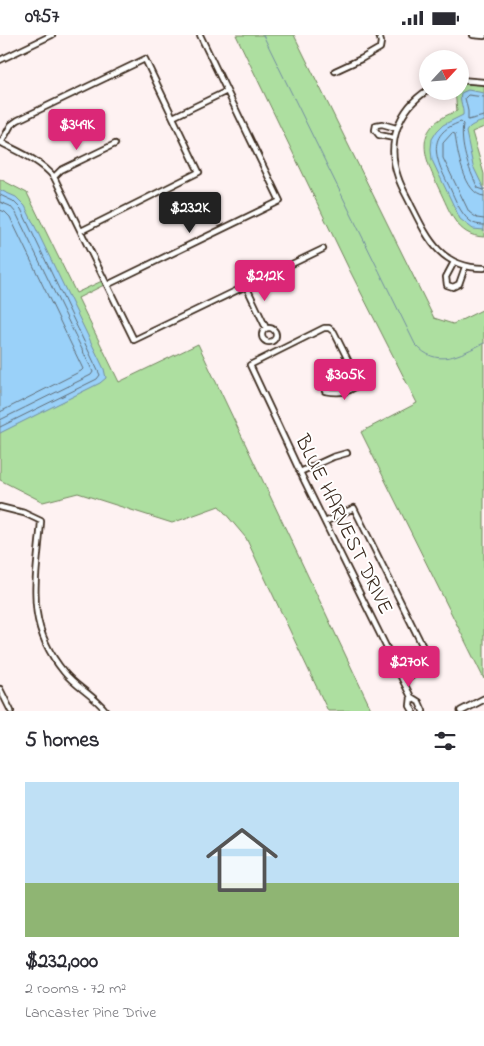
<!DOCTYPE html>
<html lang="en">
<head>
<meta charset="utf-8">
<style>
  :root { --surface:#fff; --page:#f2f2f3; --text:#2b2b33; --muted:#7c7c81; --accent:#db2777 }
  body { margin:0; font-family:"Indie Flower",sans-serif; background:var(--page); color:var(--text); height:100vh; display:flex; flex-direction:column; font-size:19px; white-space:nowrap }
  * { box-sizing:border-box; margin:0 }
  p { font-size:16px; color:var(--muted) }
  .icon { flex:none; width:28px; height:28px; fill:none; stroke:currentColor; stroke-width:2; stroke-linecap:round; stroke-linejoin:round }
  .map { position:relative; height:676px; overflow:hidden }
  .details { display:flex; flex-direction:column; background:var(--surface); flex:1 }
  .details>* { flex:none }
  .needle { width:32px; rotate:64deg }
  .fabs { position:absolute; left:419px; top:15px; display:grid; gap:10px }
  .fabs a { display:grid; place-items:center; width:50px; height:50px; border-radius:50%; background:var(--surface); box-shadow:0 2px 12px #0003; font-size:25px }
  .price { position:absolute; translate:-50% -42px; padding:0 11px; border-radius:5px; background:var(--accent); color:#fff; font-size:16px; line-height:32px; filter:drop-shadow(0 1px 2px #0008) }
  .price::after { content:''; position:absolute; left:50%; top:30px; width:15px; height:11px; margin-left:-8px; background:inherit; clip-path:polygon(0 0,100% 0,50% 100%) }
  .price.active { background:#222; color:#fff }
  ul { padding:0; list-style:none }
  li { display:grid; align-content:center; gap:10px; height:265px; padding:0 25px }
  li span { display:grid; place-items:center; height:155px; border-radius:0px; color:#555 }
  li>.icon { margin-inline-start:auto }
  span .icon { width:90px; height:90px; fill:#fffc; stroke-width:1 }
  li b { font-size:21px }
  h2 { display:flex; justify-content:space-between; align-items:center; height:60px; padding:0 25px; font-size:21px }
  .status { display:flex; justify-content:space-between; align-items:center; height:35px; padding:0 25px; background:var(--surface); direction:ltr }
  .status svg { height:14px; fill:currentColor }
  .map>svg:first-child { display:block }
  .green { fill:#addfa0; stroke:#74845f }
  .water { fill:#9ad1f9; stroke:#748ea1 }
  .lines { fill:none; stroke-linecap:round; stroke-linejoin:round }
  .shore { stroke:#616d76; stroke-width:1 }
  .stream { stroke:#748ea1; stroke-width:1 }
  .minor-casing { stroke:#3b2a1e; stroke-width:8 }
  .major-casing { stroke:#3b2a1e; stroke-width:9 }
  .minor { stroke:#fff; stroke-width:4.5 }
  .major { stroke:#fff; stroke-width:5.5 }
  .labels { text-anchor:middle; stroke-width:4; stroke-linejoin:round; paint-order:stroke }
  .street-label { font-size:21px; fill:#3b2a1e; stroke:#fff }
</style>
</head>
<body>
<div class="status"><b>09:57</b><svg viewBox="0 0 49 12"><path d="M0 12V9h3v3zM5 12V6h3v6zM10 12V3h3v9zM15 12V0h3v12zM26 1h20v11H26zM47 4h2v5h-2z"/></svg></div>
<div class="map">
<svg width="484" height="676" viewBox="0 0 484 676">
  <rect width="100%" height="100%" fill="#fef2f2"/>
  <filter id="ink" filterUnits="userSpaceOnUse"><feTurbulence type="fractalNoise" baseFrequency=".02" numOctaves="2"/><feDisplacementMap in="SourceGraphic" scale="10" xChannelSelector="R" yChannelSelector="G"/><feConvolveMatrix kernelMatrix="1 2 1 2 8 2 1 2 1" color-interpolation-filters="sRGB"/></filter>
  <g filter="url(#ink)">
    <path class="green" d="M236 0H294L434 283 453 289 484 274V644L361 397 417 368 350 236Z
      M460 47 484 49V92L472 97 484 139V202C456 201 450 176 439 154 423 120 412 92 457 76L455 56H460Z
      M0 144 27 158 76 258 102 246 104 250 78 263 119 347 198 309 372 676H328L246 503 219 471 172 488 78 458 43 467 0 445Z"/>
    <path class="water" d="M468 55 484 58V86C477 88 469 90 466 97L473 131 484 154V195L473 194 460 184 432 125 431 114 432 104 437 96 443 90 463 80C464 73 459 66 461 58Z
      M0 155 16 162 25 171 104 334 106 343 100 348 0 398Z"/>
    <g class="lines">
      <path class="shore" d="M484 62 468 60 465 63 468 76V85L484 81
        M484 155 478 153C468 133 460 110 463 89L461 87C423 99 437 127 450 153 455 164 460 178 470 186 474 189 478 190 484 190
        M0 160 13 166 21 174 100 340 97 344 0 392
        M484 161C464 160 457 115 455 99L452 98 443 108V123L469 177 477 183 484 184
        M0 167 10 171 16 178 93 337 91 340 0 385
        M0 175 5 177 10 182 83 334 81 336 0 377"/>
      <path class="stream" d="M263 0 415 309C437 334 459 320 484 308"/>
      <g class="minor-casing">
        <path id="minor" d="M473 0 484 1
          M0 25 52 0
          M335 36 361 24 380 13 381 7 379 0
          M460 45 484 47
          M428 55C398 74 386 109 398 142 401 152 407 161 411 170 428 204 441 233 484 233
          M173 82 227 56
          M394 103 379 100 375 95 376 90 382 89 396 93
          M0 107C19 117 40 125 54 142L134 305 323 214
          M1 108 11 90 18 85 145 24 199 137 81 196
          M54 142 61 135 115 109
          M454 227 446 242 447 250 453 252 459 249 465 232
          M107 250 280 166 200 0
          M246 251 266 293
          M262 300a7 7 0 1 1 14 0a7 7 0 1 1-14 0Z
          M325 356C336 358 349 359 357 350L356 341 334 297 329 293H324L250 330 300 437 411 662
          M300 437 333 422 347 418
          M0 472 24 478 41 486C37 544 23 587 64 637 76 652 95 661 106 676
          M325 487 354 473 432 630 403 645
          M0 654 11 676
          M413 676 410 671 411 662 419 667 423 676"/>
      </g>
      <g class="major-casing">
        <path id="major" d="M461 676 484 664"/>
      </g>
      <use href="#minor" class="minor"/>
      <use href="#major" class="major"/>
    </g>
  </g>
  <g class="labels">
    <g class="street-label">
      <text transform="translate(345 489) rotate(64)" y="7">BLUE HARVEST DRIVE</text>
    </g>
  </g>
</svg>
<div class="fabs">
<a><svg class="needle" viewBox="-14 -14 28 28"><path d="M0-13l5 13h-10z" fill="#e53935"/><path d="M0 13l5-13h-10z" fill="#7c7c81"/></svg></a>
</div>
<b class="price" style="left:77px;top:116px">$349K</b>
<b class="price active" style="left:190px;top:199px">$232K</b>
<b class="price" style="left:265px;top:267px">$212K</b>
<b class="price" style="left:345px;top:366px">$305K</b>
<b class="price" style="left:409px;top:653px">$270K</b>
</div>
<section class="details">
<h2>5 homes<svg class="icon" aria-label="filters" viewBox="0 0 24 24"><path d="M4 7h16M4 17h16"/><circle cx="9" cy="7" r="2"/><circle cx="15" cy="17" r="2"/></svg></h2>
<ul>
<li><span style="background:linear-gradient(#bfe0f5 65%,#8fb573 0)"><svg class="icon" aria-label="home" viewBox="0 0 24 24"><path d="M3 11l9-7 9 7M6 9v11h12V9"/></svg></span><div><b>$232,000</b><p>2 rooms · 72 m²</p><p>Lancaster Pine Drive</p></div></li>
</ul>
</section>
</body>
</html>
